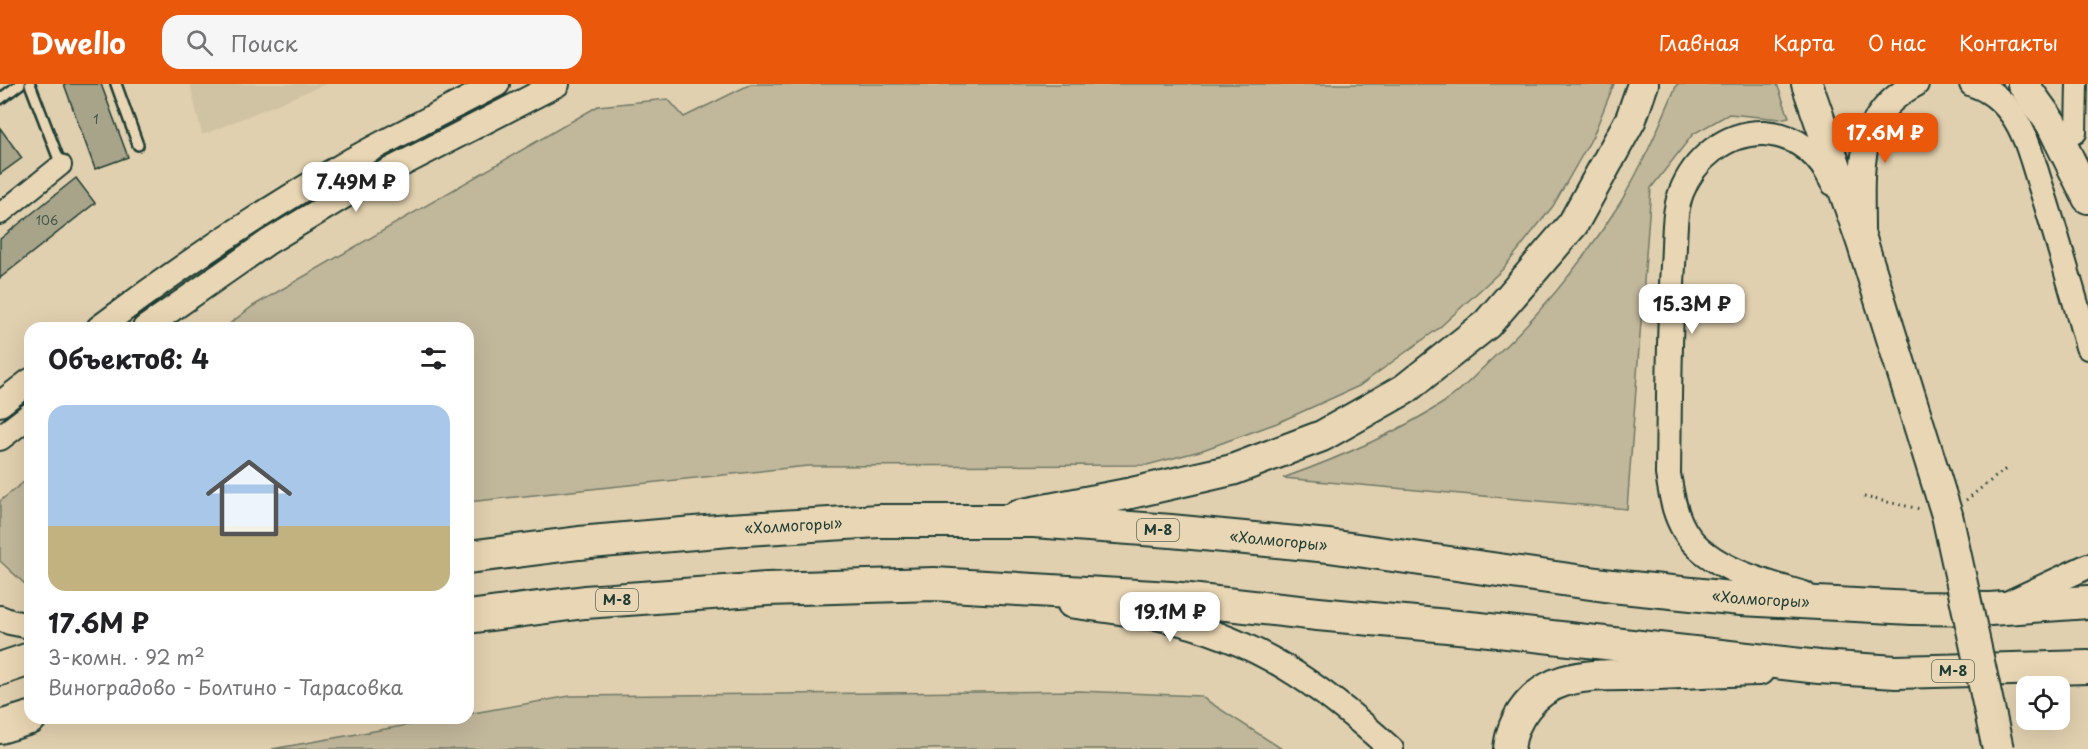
<!DOCTYPE html>
<html lang="ru">
<head>
<meta charset="utf-8">
<style>
  :root { --surface:#fff; --page:#f6f6f6; --text:#202124; --muted:#757577; --line:#e0e0e0; --accent:#ea580c }
  body { margin:0; font-family:"Playpen Sans",sans-serif; background:var(--page); color:var(--text); height:100vh; display:flex; flex-direction:column; font-size:22px; white-space:nowrap }
  * { box-sizing:border-box; margin:0 }
  p { font-size:20px; color:var(--muted) }
  .icon { flex:none; width:33px; height:33px; fill:none; stroke:currentColor; stroke-width:2; stroke-linecap:round; stroke-linejoin:round }
  .map { position:relative; flex:1; overflow:hidden }
  .details { position:absolute; left:24px; top:238px; width:450px; height:402px; display:flex; flex-direction:column; background:var(--surface); border-radius:18px; box-shadow:0 6px 24px #0002 }
  .details>* { flex:none }
  .fabs { position:absolute; left:2016px; top:592px; display:grid; gap:12px }
  .fabs a { display:grid; place-items:center; width:54px; height:54px; border-radius:12px; background:var(--surface); box-shadow:0 6px 24px #0002; font-size:30px }
  .price { position:absolute; translate:-50% -51px; padding:0 14px; border-radius:12px; background:#fff; color:#222; font-size:20px; line-height:39px; filter:drop-shadow(0 2px 3px #0008) }
  .price::after { content:''; position:absolute; left:50%; top:36px; width:18px; height:14px; margin-left:-9px; background:inherit; clip-path:polygon(0 0,100% 0,50% 100%) }
  .price.active { background:var(--accent); color:#fff }
  ul { padding:0; list-style:none }
  li { display:grid; align-content:center; gap:12px; height:318px; padding:0 24px }
  li+li { border-top:2px solid var(--line) }
  li span { display:grid; place-items:center; height:186px; border-radius:18px; color:#555 }
  li>.icon { margin-inline-start:auto }
  span .icon { width:108px; height:108px; fill:#fffc; stroke-width:1 }
  li b { font-size:26px }
  h2 { display:flex; justify-content:space-between; align-items:center; height:72px; padding:0 24px; font-size:26px }
  header { display:flex; align-items:center; gap:36px; box-sizing:border-box; height:84px; padding:0 30px; background:var(--accent); color:#fff }
  header strong { font-size:28px }
  nav { display:flex; gap:33px; margin-inline-start:auto; font-size:21px }
  .search { width:420px; height:54px; background:var(--page); display:flex; align-items:center; gap:15px; box-sizing:border-box; padding:0 21px; border-radius:18px; color:var(--muted); font-size:22px }
  .map>svg:first-child { display:block }
  .built { fill:#d0c3a4 }
  .green { fill:#c1b79b; stroke:#707a68; stroke-width:1.5 }
  .building { fill:#a8a48a; stroke:#1f3d34; stroke-width:1.5 }
  .lines { fill:none; stroke-linecap:round; stroke-linejoin:round }
  .service-casing { stroke:#1f3d34; stroke-width:14 }
  .minor-casing { stroke:#1f3d34; stroke-width:24 }
  .tertiary-casing { stroke:#1f3d34; stroke-width:28 }
  .primary-casing { stroke:#1f3d34; stroke-width:34 }
  .trunk-casing { stroke:#1f3d34; stroke-width:36 }
  .path { stroke:#1f3d34; stroke-width:3; stroke-dasharray:1.5 4.5; stroke-linecap:butt }
  .service { stroke:#e9d6b4; stroke-width:9 }
  .minor { stroke:#e9d6b4; stroke-width:20 }
  .tertiary { stroke:#e9d6b4; stroke-width:24 }
  .primary { stroke:#e9d6b4; stroke-width:30 }
  .trunk { stroke:#e9d6b4; stroke-width:32 }
  .primary-bridge-casing { stroke:#1f3d34; stroke-width:34; stroke-linecap:butt }
  .primary-bridge { stroke:#e9d6b4; stroke-width:30 }
  .labels { text-anchor:middle; stroke-width:6; stroke-linejoin:round; paint-order:stroke }
  .number-label { font-size:12px; fill:#41574a }
  .shield { fill:#e9d6b4; stroke:#5c6b5a; stroke-width:1.5 }
  .shield-label { font-size:14px; font-weight:bold; fill:#1f3d34 }
  .street-label { font-size:15px; fill:#1f3d34; stroke:#e9d6b4 }
</style>
</head>
<body>
<header>
<strong>Dwello</strong>
<div class="search"><svg class="icon" aria-label="search" viewBox="0 0 24 24"><circle cx="10" cy="10" r="6"/><path d="M15 15l6 6"/></svg>Поиск</div>
<nav><a>Главная</a><a>Карта</a><a>О нас</a><a>Контакты</a></nav>
</header>
<div class="map">
<svg width="2088" height="665" viewBox="0 0 2088 665">
  <rect width="100%" height="100%" fill="#e1d0af"/>
  <filter id="ink" filterUnits="userSpaceOnUse"><feTurbulence type="fractalNoise" baseFrequency=".0167" numOctaves="2"/><feDisplacementMap in="SourceGraphic" scale="12" xChannelSelector="R" yChannelSelector="G"/><feConvolveMatrix kernelMatrix="1 2 1 2 8 2 1 2 1" color-interpolation-filters="sRGB"/></filter>
  <g filter="url(#ink)">
    <path class="built" d="M190 0H326L202 51Z"/>
    <path class="green" d="M751 0H1614L1593 52 1553 122 1503 185 1439 244 1359 302 1277 339 1200 367 1147 381 808 382 468 418V244H224L253 222 598 22 668 15 684 33Z
      M1677 0H1777L1789 33 1780 35 1729 30 1693 50 1651 104 1627 425 1283 394C1339 374 1393 351 1443 319 1462 307 1478 288 1494 273 1542 228 1585 175 1620 119 1643 81 1660 40 1677 0Z
      M30 393V501H26L0 477V417Z
      M1079 607 1200 612 1282 665H272L442 635 468 634V630L570 612Z"/>
    <path class="building" d="M64 0H101L128 73 95 85Z
      M0 44 22 74 0 90Z
      M76 94 95 119 0 194V155Z"/>
    <g class="lines">
      <g class="service-casing">
        <path id="service" d="M30 0 61 81
          M116 0 138 61
          M0 15 20 0"/>
      </g>
      <g class="minor-casing">
        <path id="minor" d="M2076 49 2077 0
          M0 130 61 81"/>
      </g>
      <g class="tertiary-casing">
        <path id="tertiary" d="M1972 0C1988 5 2002 16 2012 30 2027 51 2033 79 2041 103 2058 156 2073 209 2088 263
          M1862 146C1862 86 1854 32 1916 0
          M99 244C179 183 265 126 352 76 400 49 449 25 497 0
          M145 244 268 158 367 98 557 0
          M0 320 30 297
          M0 354 30 331
          M1804 510C1763 498 1700 482 1681 440 1673 424 1671 407 1668 390 1669 320 1669 250 1673 181 1675 158 1673 131 1681 109 1694 75 1726 48 1764 49 1796 51 1819 70 1833 99
          M2009 519 2088 482
          M1070 521C1100 525 1130 529 1160 534 1255 554 1321 601 1391 665
          M0 534 10 538 30 542"/>
      </g>
      <g class="primary-casing">
        <path id="primary" d="M1807 0 1862 158 1947 431
          M2023 0 2051 39 2088 114
          M1018 431 1127 410 1232 386 1322 352 1405 305 1487 240 1573 140 1631 35 1643 0
          M1509 665C1512 634 1534 606 1564 597 1587 590 1614 591 1638 591 1678 589 1718 587 1759 586"/>
      </g>
      <g class="trunk-casing">
        <g id="trunk">
          <path id="s1" d="M468 473 579 459 729 446 879 437H1034L1171 447 1329 462 1612 502 1741 515 1912 524 1990 525 2088 518"/>
          <path d="M468 533 585 518 767 505 934 500 1171 514 1318 530 1480 545 1819 583 1896 588 2088 583"/>
          <path d="M0 585 30 575"/>
          <path d="M0 643 30 634"/>
        </g>
      </g>
      <path class="path" d="M1864 413 1920 425
        M1966 416 2007 384"/>
      <use href="#service" class="service"/>
      <use href="#minor" class="minor"/>
      <use href="#tertiary" class="tertiary"/>
      <use href="#primary" class="primary"/>
      <use href="#trunk" class="trunk"/>
      <g class="primary-bridge-casing">
        <path id="primary-bridge" d="M1947 431 1998 665"/>
      </g>
      <use href="#primary-bridge" class="primary-bridge"/>
    </g>
  </g>
  <g class="labels">
    <g class="number-label">
      <text x="96" y="40">1</text>
      <text x="47" y="141">106</text>
    </g>
    <g class="shield">
      <rect x="1137" y="435" width="42" height="22" rx="4.5"/>
      <rect x="596" y="505" width="42" height="22" rx="4.5"/>
      <rect x="1932" y="576" width="42" height="22" rx="4.5"/>
    </g>
    <g class="shield-label">
      <text x="1158" y="451">М-8</text>
      <text x="617" y="521">М-8</text>
      <text x="1953" y="592">М-8</text>
    </g>
    <g class="street-label">
      <text dy="5" stroke="none"><textPath href="#s1" startOffset="327">«Холмогоры»</textPath></text>
      <text dy="5" stroke="none"><textPath href="#s1" startOffset="813">«Холмогоры»</textPath></text>
      <text dy="5" stroke="none"><textPath href="#s1" startOffset="1299">«Холмогоры»</textPath></text>
    </g>
  </g>
</svg>
<div class="fabs">
<a><svg class="icon" aria-label="locate" viewBox="0 0 24 24"><circle cx="12" cy="12" r="6"/><path d="M12 2v4M12 18v4M2 12h4M18 12h4"/></svg></a>
</div>
<b class="price active" style="left:1885px;top:80px">17.6M ₽</b>
<b class="price" style="left:356px;top:129px">7.49M ₽</b>
<b class="price" style="left:1692px;top:251px">15.3M ₽</b>
<b class="price" style="left:1170px;top:559px">19.1M ₽</b>
<section class="details">
<h2>Объектов: 4<svg class="icon" aria-label="filters" viewBox="0 0 24 24"><path d="M4 7h16M4 17h16"/><circle cx="9" cy="7" r="2"/><circle cx="15" cy="17" r="2"/></svg></h2>
<ul>
<li><span style="background:linear-gradient(#a9c7e8 65%,#c2b280 0)"><svg class="icon" aria-label="home" viewBox="0 0 24 24"><path d="M3 11l9-7 9 7M6 9v11h12V9"/></svg></span><div><b>17.6M ₽</b><p>3-комн. · 92 m²</p><p>Виноградово - Болтино - Тарасовка</p></div></li>
</ul>
</section>
</div>
</body>
</html>
